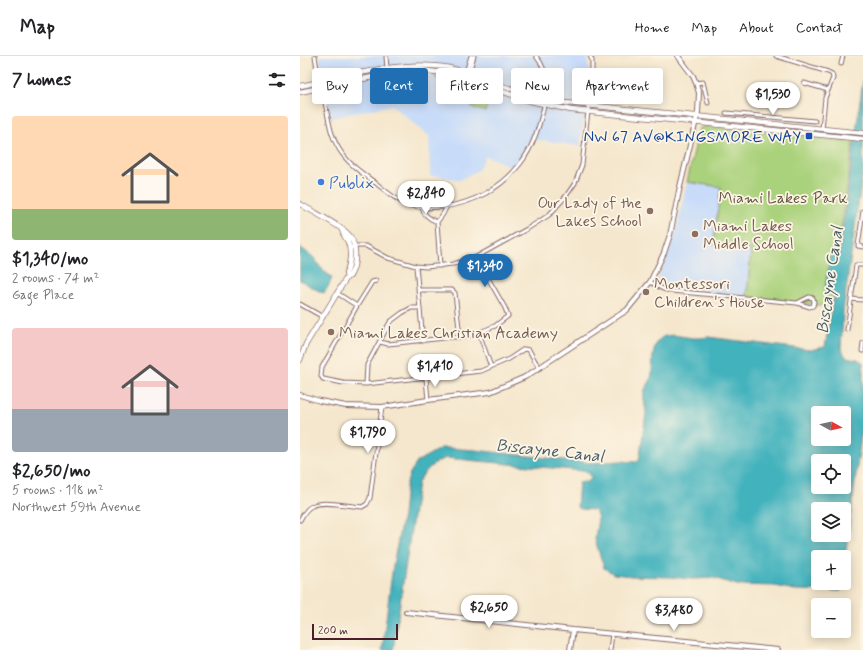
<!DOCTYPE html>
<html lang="en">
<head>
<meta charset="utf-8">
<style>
  :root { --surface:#fff; --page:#f6f6f6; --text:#202124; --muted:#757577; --line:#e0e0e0; --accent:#1f6fb2 }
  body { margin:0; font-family:Mynerve,sans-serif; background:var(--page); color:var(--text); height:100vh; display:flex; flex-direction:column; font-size:15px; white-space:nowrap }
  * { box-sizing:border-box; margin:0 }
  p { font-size:13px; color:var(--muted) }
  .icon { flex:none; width:22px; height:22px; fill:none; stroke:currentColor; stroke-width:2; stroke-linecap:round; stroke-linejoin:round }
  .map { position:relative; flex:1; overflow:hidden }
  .details { display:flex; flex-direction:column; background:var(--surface); width:300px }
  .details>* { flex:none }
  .hud { position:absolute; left:12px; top:12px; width:380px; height:36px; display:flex; gap:8px }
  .needle { width:26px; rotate:98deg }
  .buttons { position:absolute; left:511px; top:350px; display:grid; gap:8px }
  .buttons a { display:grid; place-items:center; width:40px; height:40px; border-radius:4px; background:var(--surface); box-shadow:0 2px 10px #0003; font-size:20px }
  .scale { position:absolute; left:12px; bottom:10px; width:86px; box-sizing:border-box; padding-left:4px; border:2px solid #4a1f2b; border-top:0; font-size:11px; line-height:14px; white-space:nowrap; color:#4a1f2b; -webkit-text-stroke:3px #fcf5e5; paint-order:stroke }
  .price { position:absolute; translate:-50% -34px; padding:0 9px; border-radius:14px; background:#fff; color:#222; font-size:13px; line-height:26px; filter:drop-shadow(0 1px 2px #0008) }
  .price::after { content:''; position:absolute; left:50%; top:24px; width:12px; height:9px; margin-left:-6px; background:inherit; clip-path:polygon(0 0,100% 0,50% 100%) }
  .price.current { background:var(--accent); color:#fff }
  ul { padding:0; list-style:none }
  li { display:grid; align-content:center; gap:8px; height:212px; padding:0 12px }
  li span { display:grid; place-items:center; height:124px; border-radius:4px; color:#555 }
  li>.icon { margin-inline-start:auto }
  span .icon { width:72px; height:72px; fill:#fffc; stroke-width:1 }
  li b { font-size:17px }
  h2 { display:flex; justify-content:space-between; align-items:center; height:48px; padding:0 12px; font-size:17px }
  .tag { padding:0 14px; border-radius:4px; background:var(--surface); box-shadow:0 2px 10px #0003; font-size:14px; line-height:36px }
  .tag.current { background:var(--accent); color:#fff }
  header { display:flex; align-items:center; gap:24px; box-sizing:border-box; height:56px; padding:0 20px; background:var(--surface); border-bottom:1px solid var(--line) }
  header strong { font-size:19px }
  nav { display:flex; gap:22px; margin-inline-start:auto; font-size:14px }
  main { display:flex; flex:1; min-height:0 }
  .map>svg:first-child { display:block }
  .built { fill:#c8dcf9 }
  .green { fill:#aad27c; stroke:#7a7854 }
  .water { fill:#43b2bd; stroke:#466874; fill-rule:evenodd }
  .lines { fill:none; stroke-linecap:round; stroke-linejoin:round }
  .minor-casing { stroke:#866564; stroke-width:5 }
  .tertiary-casing { stroke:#866564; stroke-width:6 }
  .secondary-casing { stroke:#866564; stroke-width:6 }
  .minor { stroke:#fff; stroke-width:3 }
  .tertiary { stroke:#fff; stroke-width:4 }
  .secondary { stroke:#fff; stroke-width:4.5 }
  .transit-dot { fill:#1a4fb4; stroke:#fcf5e5; stroke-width:1.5 }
  .shop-dot { fill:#3f7fe0; stroke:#fcf5e5; stroke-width:1.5 }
  .education-dot { fill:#8d6e63; stroke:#fcf5e5; stroke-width:1.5 }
  .labels { text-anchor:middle; stroke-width:3.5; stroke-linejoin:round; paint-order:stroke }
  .transit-label { font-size:16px; fill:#164399; stroke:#fcf5e5; text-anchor:end }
  .shop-label { font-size:16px; fill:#366cbe; stroke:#fcf5e5; text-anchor:start }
  .park-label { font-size:16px; fill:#675543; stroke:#fcf5e5 }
  .education-label { font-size:16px; fill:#785e54; stroke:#fcf5e5; text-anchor:start }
  .water-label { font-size:17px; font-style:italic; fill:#475a65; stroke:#fcf5e5 }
</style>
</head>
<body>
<header>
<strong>Map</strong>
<nav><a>Home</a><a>Map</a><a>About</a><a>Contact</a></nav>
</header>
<main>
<section class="details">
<h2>7 homes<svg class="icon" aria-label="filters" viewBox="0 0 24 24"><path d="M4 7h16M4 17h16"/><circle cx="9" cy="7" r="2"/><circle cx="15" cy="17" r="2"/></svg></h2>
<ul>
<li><span style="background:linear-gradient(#ffd9b3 75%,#8fb573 0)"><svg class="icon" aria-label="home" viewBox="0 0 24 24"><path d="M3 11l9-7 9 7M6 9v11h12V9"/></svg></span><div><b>$1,340/mo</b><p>2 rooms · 74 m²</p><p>Gage Place</p></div></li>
<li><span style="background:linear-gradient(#f6c9c9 65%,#9aa5b1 0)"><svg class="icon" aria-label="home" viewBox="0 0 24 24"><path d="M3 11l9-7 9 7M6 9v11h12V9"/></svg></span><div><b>$2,650/mo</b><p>5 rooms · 118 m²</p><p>Northwest 59th Avenue</p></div></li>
</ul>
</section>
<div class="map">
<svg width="563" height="594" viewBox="0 0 563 594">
  <rect width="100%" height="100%" fill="#fcf5e5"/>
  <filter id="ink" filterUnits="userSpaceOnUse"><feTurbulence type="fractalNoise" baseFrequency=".025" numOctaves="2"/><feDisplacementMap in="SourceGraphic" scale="8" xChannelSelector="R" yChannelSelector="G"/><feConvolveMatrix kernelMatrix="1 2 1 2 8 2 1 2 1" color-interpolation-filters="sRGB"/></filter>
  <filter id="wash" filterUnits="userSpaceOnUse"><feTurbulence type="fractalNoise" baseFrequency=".012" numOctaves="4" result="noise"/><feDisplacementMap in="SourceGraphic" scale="16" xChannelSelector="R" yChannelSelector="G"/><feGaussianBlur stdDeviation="0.9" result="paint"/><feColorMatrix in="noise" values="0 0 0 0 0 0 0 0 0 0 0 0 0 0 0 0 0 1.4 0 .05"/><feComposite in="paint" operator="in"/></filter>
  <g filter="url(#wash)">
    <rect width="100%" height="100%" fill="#f5e7cd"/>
    <path class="built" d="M20 0H286L290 16 280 90 230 83 218 105 212 111 186 100 178 114 160 124 140 120H130L129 80 92 49 31 62 20 13Z
      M387 126 422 131 413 189 451 193 447 240 367 232 356 227 369 196 378 167Z"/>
    <path class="green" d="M136 19 161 25 157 39 155 38 156 36 145 33 149 25 137 23 135 22Z
      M167 27 191 36 185 56 172 51 174 44 163 39Z
      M405 70 553 86 530 251 447 240 451 194 413 189 421 131 387 126 399 73Z"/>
    <path class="water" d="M563 24V114L543 256 541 293 546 301 557 303 563 306V365L544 511V501H518V527H542L541 535 495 534 475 530 437 529 414 522 392 523 371 521 332 520 314 518 304 512 297 490 295 483 298 462 295 454 281 453 277 451 279 426C286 426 288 428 291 421L289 417 283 415 146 402C133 407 125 414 118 427L93 594H82L93 509 103 459 106 430 110 417 118 405 141 392H147L175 394 292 407 319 405 337 406 339 404 346 358C346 351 343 344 344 336 345 331 350 328 351 322 354 310 349 286 365 280 373 278 384 281 393 282 398 282 403 282 408 281L510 294 525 291 534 239 527 236 525 233 530 201 539 198ZM518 357H544V383H518ZM518 405H544V431H518ZM518 453H544V479H518Z
      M0 191 14 202 20 211 32 222 29 229 24 237 15 233 0 224Z"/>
  </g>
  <g filter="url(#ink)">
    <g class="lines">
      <g class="minor-casing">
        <path id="minor" d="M15 0C17 16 21 32 25 47 29 64 30 79 39 93 48 108 63 118 77 128 87 136 97 145 110 149 121 153 131 152 143 151 173 147 201 133 220 108 235 89 243 58 247 35 248 21 244 10 236 0
          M86 0 87 12
          M476 0 528 16 532 18 533 22 525 42 522 73
          M541 8 543 0
          M164 22 171 0
          M167 23 174 0
          M396 27 403 26 408 47
          M504 27 528 34
          M426 57 515 65
          M122 152C123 159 130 163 137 166
          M563 155 558 190 563 191
          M50 192 55 190H66L88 202 116 210 126 211 153 208 176 201 227 173 249 159 266 140 275 127 282 109 292 19V4L290 0
          M116 210 123 285
          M140 210 137 166 143 158 147 150
          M76 225 72 226 57 250 22 311 21 320 23 323 43 327 66 328 181 315 209 303 224 293 229 294 235 305 240 312
          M350 226 363 233 371 235 497 247 510 251 513 250 514 246 513 242 509 241 497 247
          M118 234H152L155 237 160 281
          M37 237 57 250
          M551 243 563 244
          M0 248 23 261
          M547 274 556 209H563
          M179 277 191 311
          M80 286 88 288 173 279 195 270 208 260 205 252 176 201
          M563 287 562 295H563
          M126 322 128 344
          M66 328 67 309 90 266 102 257 111 252H119
          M0 464C3 459 6 452 12 450 22 444 50 450 62 451L67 448 70 442 82 351
          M310 594 312 578"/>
      </g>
      <g class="tertiary-casing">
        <path id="tertiary" d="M0 339 20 345 46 350 82 351 128 344 190 336 225 321 327 254 350 226 364 197 370 179 379 135 398 56 399 37 396 27 393 20 378 0
          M106 556 273 574 478 594
          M270 594 273 574"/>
      </g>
      <g class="secondary-casing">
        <path id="secondary" d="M0 30C45 21 99 4 144 11 163 14 181 22 199 29 221 36 243 43 266 47L563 77
          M0 36 87 18 120 14 152 18 230 45 271 54 563 83
          M0 148C15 157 32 165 46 176 58 186 57 207 50 220L47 221 6 288 0 304
          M42 174C43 179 46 182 48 186 52 197 50 208 46 218L47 221"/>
      </g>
      <use href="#minor" class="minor"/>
      <use href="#tertiary" class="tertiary"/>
      <use href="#secondary" class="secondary"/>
    </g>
  </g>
  <rect class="transit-dot" x="505" y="76" width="8" height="8" rx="2"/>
  <circle class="shop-dot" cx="21" cy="126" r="4"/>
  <g class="education-dot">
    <circle cx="350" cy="155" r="4"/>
    <circle cx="395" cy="178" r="4"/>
    <circle cx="346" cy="236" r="4"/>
    <circle cx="31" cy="276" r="4"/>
  </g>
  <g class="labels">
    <g class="transit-label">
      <text x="501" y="86">NW 67 AV@KINGSMORE WAY</text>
    </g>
    <g class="shop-label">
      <text x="29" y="132">Publix</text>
    </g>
    <g class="park-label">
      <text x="483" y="147">Miami Lakes Park</text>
    </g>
    <g class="education-label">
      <text x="342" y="152" text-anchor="end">Our Lady of the<tspan x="342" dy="18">Lakes School</tspan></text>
      <text x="403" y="175">Miami Lakes<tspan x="403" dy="18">Middle School</tspan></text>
      <text x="354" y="233">Montessori<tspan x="354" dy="18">Children's House</tspan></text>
      <text x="39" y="282">Miami Lakes Christian Academy</text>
    </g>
    <g class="water-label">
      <text transform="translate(529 224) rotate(-82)" y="6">Biscayne Canal</text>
      <text transform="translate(250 394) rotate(6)" y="6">Biscayne Canal</text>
    </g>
  </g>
</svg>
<div class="buttons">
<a><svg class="needle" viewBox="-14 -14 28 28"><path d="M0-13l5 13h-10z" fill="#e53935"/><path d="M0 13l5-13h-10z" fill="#757577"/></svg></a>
<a><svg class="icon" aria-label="locate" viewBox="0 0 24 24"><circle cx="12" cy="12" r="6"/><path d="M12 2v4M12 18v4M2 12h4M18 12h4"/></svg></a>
<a><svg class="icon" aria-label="layers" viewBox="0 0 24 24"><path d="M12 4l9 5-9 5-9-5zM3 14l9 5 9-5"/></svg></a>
<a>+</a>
<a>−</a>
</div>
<div class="scale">200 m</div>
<b class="price" style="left:473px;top:60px">$1,530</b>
<b class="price" style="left:126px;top:159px">$2,840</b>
<b class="price current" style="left:185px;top:232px">$1,340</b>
<b class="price" style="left:135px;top:332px">$1,410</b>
<b class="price" style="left:68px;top:398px">$1,790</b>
<b class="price" style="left:189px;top:573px">$2,650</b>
<b class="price" style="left:374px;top:576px">$3,480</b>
<div class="hud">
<a class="tag">Buy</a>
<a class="tag current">Rent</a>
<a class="tag">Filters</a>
<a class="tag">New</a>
<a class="tag">Apartment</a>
</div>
</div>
</main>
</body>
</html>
